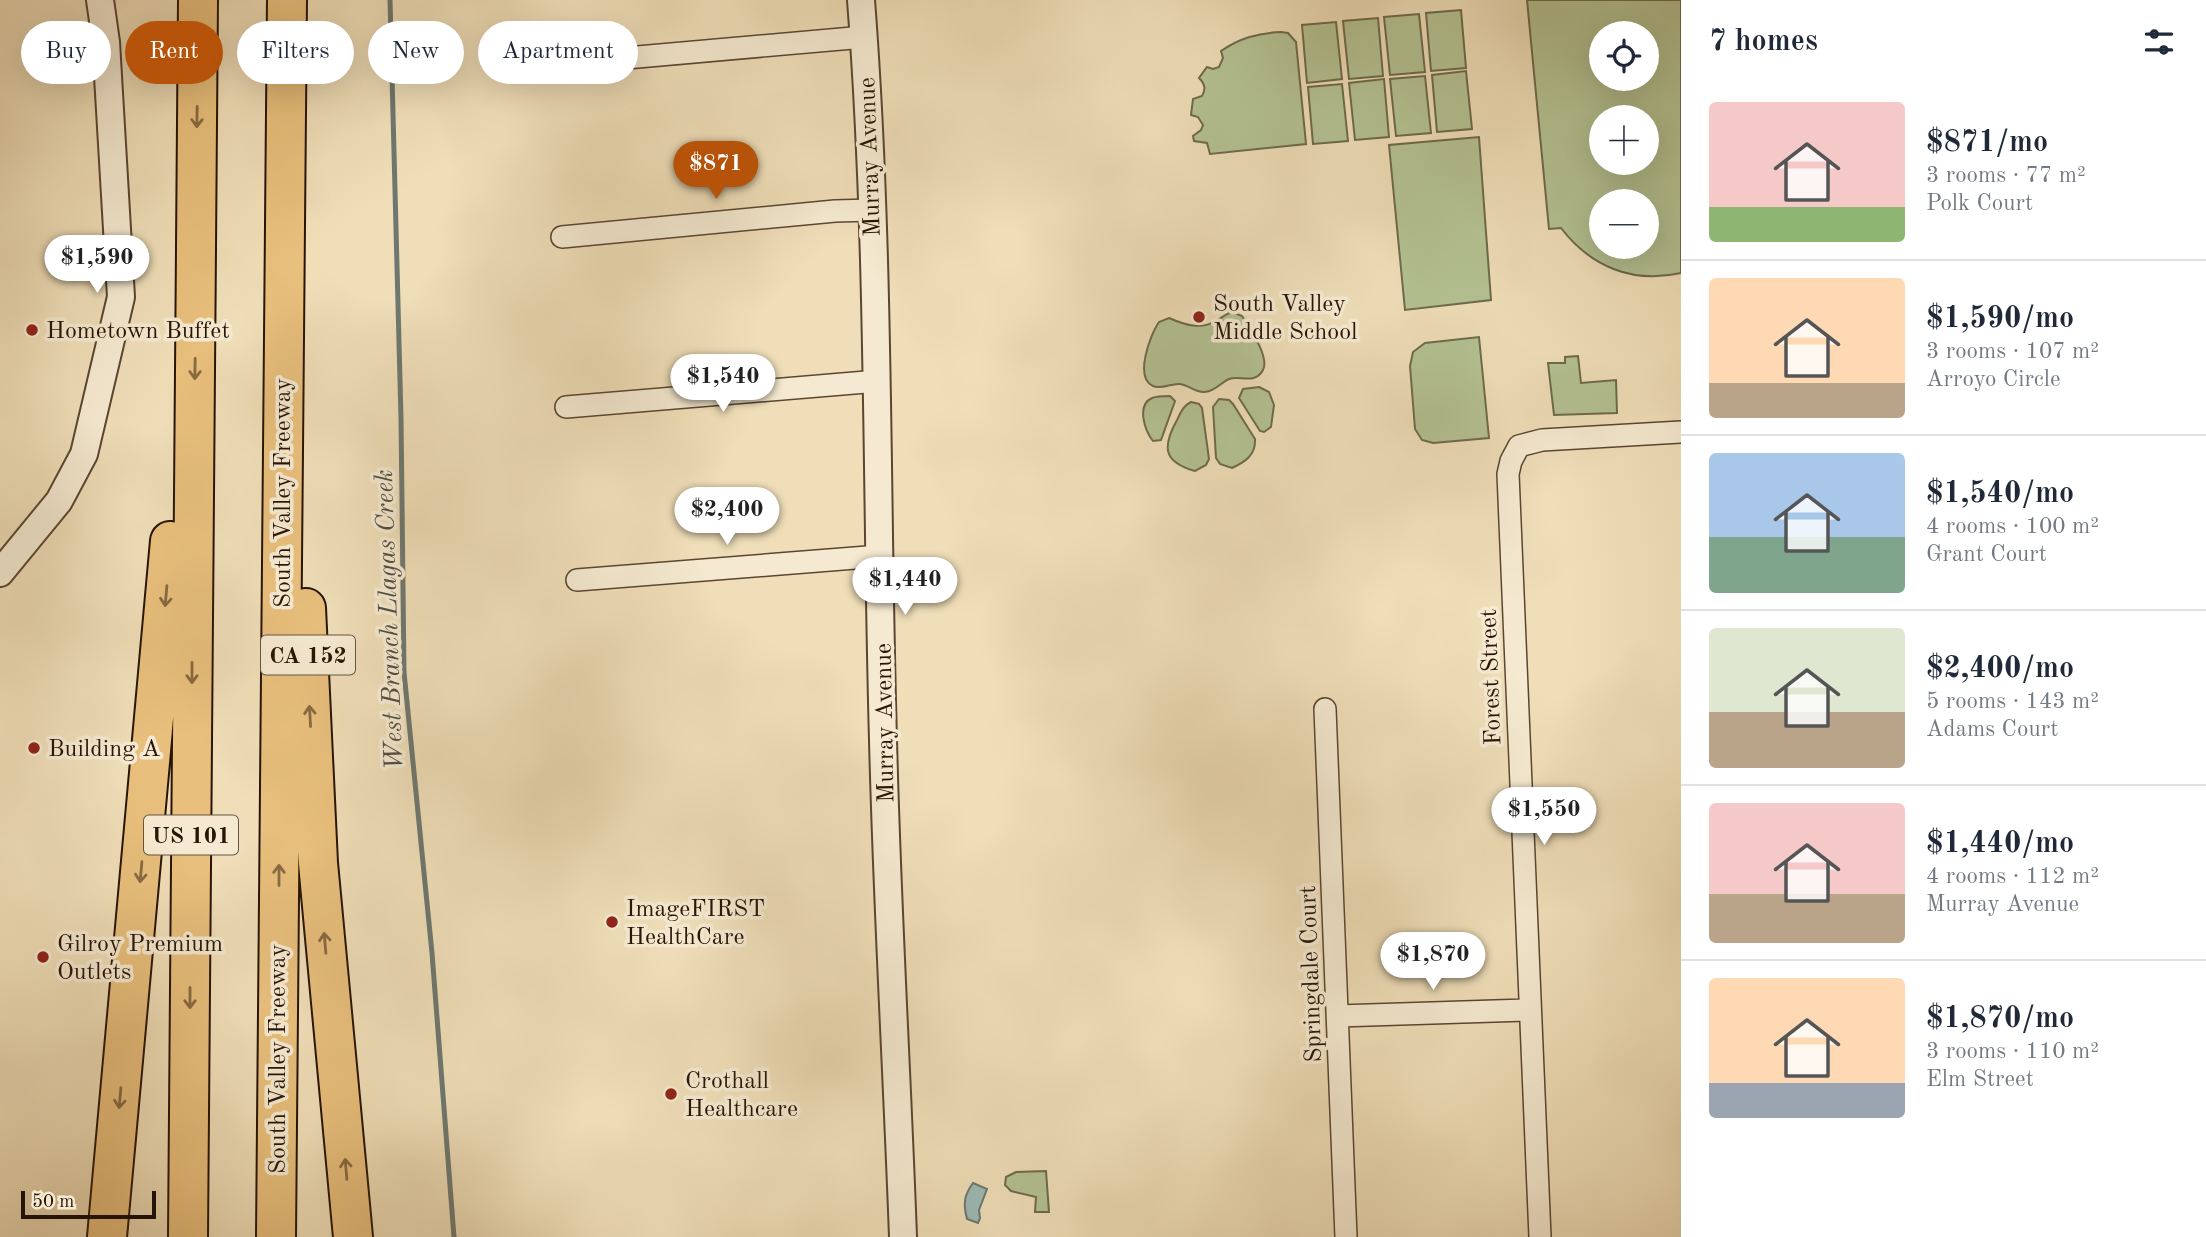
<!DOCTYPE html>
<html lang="en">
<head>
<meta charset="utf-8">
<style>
  :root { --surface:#fff; --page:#f6f6f7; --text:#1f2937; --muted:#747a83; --line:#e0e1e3; --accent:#b45309 }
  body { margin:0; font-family:"Old Standard TT",serif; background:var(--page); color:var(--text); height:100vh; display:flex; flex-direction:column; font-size:26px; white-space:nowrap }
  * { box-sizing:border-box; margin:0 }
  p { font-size:23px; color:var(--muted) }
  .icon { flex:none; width:38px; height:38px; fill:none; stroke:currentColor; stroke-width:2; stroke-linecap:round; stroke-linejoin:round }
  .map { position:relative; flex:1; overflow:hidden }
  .panel { display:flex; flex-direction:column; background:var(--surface); width:525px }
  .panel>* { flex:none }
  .hud { position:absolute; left:21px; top:21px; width:665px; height:63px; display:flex; gap:14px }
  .buttons { position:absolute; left:1589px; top:21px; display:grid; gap:14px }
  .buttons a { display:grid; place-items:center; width:70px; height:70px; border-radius:50%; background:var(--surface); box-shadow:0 7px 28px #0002; font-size:35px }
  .scale { position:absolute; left:21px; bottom:18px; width:135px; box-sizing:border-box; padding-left:7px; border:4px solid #281406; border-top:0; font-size:19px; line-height:24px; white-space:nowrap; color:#281406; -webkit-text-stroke:5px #f5ead1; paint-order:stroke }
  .price { position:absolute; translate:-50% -60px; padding:0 16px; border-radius:24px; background:#fff; color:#222; font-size:23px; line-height:46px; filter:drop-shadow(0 2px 4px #0008) }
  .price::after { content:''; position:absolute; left:50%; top:42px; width:21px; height:16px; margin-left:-10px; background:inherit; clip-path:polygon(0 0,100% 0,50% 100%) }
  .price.current { background:var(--accent); color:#fff }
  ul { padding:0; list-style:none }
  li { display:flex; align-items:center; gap:21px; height:175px; padding:0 28px }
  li+li { border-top:2px solid var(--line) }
  li span { display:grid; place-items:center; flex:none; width:196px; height:140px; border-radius:7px; color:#555 }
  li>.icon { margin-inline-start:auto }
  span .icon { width:84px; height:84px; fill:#fffc; stroke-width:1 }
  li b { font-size:30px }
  h2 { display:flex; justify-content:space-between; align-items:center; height:84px; padding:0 28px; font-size:30px }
  .tag { padding:0 24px; border-radius:32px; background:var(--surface); box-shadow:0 7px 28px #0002; font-size:24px; line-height:63px }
  .tag.current { background:var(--accent); color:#fff }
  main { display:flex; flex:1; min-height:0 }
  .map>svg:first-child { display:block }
  .green { fill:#b4c293; stroke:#6e6b4c; stroke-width:2; fill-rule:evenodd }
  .water { fill:#9cbbb6; stroke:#6e7870; stroke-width:2 }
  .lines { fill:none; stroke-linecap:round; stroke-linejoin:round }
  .stream { stroke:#6e7870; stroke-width:5 }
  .minor-casing { stroke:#5a4632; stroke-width:24 }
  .tertiary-casing { stroke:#5a4632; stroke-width:30 }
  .motorway-casing { stroke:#281406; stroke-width:42 }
  .minor { stroke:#f5ead1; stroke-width:21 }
  .tertiary { stroke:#f5ead1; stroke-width:26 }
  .motorway { stroke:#e8bf7c; stroke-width:38 }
  .oneway { stroke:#886a41 }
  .poi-dot { fill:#8f2418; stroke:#f5ead1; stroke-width:2.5 }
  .labels { text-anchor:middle; stroke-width:7; stroke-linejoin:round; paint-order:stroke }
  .shield { fill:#f5ead1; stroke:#665443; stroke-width:2 }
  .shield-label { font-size:23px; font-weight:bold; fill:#281406 }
  .street-label { font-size:24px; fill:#281406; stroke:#f5ead1 }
  .poi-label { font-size:24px; fill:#281406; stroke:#f5ead1; text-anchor:start }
  .water-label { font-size:26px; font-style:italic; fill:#514e44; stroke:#f5ead1 }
</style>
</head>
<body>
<main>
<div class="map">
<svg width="1681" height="1237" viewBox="0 0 1681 1237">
  <rect width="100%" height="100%" fill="#efdeb8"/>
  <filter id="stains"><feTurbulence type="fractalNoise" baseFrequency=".00286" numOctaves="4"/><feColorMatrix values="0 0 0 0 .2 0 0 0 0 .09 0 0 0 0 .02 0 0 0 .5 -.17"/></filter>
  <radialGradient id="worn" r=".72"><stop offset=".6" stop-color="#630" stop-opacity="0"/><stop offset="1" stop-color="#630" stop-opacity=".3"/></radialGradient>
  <path class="green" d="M1527 0H1681V273C1633 284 1591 267 1561 228L1549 229ZM1601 33H1647V79H1601ZM1601 117H1647V163H1601ZM1601 201H1647V247H1601Z
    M1461 10 1466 68 1431 71 1426 13Z
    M1419 14 1425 72 1390 75 1384 17Z
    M1378 18 1383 76 1349 79 1343 21Z
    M1336 22 1342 79 1307 83 1302 25Z
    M1281 32 1288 33 1296 42 1306 144 1210 154 1207 143 1194 141 1193 136 1201 130 1203 125 1198 117 1191 115 1193 99 1202 96C1206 89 1205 84 1199 78L1207 67 1213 69 1219 67 1223 58 1221 51C1240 38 1258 33 1281 32Z
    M1466 71 1472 129 1437 132 1432 75Z
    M1425 76 1431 133 1396 136 1390 79Z
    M1384 79 1389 137 1355 140 1349 83Z
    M1342 84 1348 141 1313 144 1308 87Z
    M1479 137 1491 300 1405 310 1389 145Z
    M1232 312 1242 316C1249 327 1270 357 1263 370 1255 385 1240 375 1229 379 1220 383 1216 391 1205 392 1195 393 1189 385 1180 384 1171 383 1162 390 1153 386 1134 378 1150 335 1159 322L1169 318C1185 325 1201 330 1216 321 1222 318 1225 314 1232 312Z
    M1479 337 1489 438 1433 443 1422 440 1415 429 1410 366 1413 352 1425 343Z
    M1578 356 1581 383 1616 380 1617 413 1554 415 1548 363H1565V357Z
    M1259 387 1269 392 1274 405 1271 427 1264 432 1260 431 1239 398 1243 389Z
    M1170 396 1175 401 1161 440 1153 441C1145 431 1136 405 1152 398 1157 396 1164 396 1170 396Z
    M1219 399 1229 400 1233 404 1255 439C1256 455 1245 462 1232 468L1220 464 1216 458 1213 407Z
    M1191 402 1199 404 1202 408 1209 459 1206 465 1195 471C1163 462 1162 447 1177 420 1181 412 1183 406 1191 402Z
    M1046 1171 1049 1212H1035L1036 1197 1011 1191 1005 1185 1006 1177 1016 1172Z"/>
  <path class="water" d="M973 1183 987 1189 979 1210 980 1218 978 1223 967 1219C963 1204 964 1195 973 1183Z"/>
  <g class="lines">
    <path class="stream" d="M390 0 401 418 404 672 432 953 454 1237"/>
    <g class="minor-casing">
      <path id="minor" d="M547 65 864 37
        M562 237 835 211 872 210
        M566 407 878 381
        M577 580 880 556
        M1325 709 1346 1237
        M1338 1016 1529 1010
        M1540 1237 1508 474 1511 461 1519 446 1542 440 1681 432"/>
    </g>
    <g class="tertiary-casing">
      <path id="tertiary" d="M861 0C880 246 876 493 883 740 887 906 897 1071 903 1237
        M0 573 59 501 84 454 121 297 106 42 100 0"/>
    </g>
    <g class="motorway-casing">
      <path id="motorway" d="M306 608 318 863 353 1237
        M107 1237 170 541
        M188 1237 198 0
        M276 1237 287 0"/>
    </g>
    <use href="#minor" class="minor"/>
    <use href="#tertiary" class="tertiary"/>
    <use href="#motorway" class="motorway"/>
  </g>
  <defs><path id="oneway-shaft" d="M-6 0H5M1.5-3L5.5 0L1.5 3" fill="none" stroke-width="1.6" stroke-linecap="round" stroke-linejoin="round" transform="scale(1.75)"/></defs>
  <g class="oneway">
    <use href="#oneway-shaft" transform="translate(197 117) rotate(91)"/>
    <use href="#oneway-shaft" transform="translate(195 369) rotate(91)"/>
    <use href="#oneway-shaft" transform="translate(166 596) rotate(95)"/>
    <use href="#oneway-shaft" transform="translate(192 673) rotate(90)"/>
    <use href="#oneway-shaft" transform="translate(310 716) rotate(-93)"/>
    <use href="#oneway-shaft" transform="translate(141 872) rotate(95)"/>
    <use href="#oneway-shaft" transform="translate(279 875) rotate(-90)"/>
    <use href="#oneway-shaft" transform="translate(325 943) rotate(-95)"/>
    <use href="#oneway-shaft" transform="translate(190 998) rotate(90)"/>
    <use href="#oneway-shaft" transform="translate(120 1098) rotate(95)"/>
    <use href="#oneway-shaft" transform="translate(346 1169) rotate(-95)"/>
  </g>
  <g class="poi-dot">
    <circle cx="1199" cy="317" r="7"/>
    <circle cx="32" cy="330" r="7"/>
    <circle cx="34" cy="748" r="7"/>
    <circle cx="612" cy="922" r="7"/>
    <circle cx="43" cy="957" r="7"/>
    <circle cx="671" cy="1094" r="7"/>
  </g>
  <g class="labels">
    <g class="shield">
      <rect x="261" y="635.5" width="94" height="39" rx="5"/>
      <rect x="144" y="815.5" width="94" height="39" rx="5"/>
    </g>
    <g class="shield-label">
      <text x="308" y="663">CA 152</text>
      <text x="191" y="843">US 101</text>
    </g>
    <g class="street-label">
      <text transform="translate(869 157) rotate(-92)" y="8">Murray Avenue</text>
      <text transform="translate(282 493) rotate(-90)" y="8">South Valley Freeway</text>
      <text transform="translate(1490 677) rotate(-92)" y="8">Forest Street</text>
      <text transform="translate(884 723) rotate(-91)" y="8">Murray Avenue</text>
      <text transform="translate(1310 974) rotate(-92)" y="8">Springdale Court</text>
      <text transform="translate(277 1059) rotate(-90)" y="8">South Valley Freeway</text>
    </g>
    <g class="poi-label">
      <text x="1213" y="311">South Valley<tspan x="1213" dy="28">Middle School</tspan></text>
      <text x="46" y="338">Hometown Buffet</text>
      <text x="48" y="756">Building A</text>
      <text x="626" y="916">ImageFIRST<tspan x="626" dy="28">HealthCare</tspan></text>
      <text x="57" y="951">Gilroy Premium<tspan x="57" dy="28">Outlets</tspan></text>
      <text x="685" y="1088">Crothall<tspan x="685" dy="28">Healthcare</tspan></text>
    </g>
    <g class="water-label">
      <text transform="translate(388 620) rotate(-92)" y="9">West Branch Llagas Creek</text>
    </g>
  </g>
  <rect width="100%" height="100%" filter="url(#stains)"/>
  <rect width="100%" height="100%" fill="url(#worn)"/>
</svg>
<div class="buttons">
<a><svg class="icon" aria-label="locate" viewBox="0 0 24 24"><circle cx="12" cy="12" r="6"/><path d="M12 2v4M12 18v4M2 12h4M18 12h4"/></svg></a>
<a>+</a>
<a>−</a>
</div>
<div class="scale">50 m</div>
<b class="price current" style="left:716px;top:201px">$871</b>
<b class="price" style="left:97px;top:295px">$1,590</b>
<b class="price" style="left:723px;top:414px">$1,540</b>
<b class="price" style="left:727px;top:547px">$2,400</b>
<b class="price" style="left:905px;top:617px">$1,440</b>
<b class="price" style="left:1544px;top:847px">$1,550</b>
<b class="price" style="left:1433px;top:992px">$1,870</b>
<div class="hud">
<a class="tag">Buy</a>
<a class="tag current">Rent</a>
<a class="tag">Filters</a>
<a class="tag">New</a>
<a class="tag">Apartment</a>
</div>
</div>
<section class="panel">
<h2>7 homes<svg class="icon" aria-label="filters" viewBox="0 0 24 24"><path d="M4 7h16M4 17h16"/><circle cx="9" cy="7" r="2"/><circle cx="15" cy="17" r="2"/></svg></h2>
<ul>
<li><span style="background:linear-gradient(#f6c9c9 75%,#8fb573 0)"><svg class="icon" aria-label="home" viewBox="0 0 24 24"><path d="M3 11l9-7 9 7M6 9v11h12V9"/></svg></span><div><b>$871/mo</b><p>3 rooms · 77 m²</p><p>Polk Court</p></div></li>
<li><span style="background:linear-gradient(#ffd9b3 75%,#b9a48a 0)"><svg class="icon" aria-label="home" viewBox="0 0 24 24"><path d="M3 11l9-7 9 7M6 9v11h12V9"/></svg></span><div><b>$1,590/mo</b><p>3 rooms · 107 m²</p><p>Arroyo Circle</p></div></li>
<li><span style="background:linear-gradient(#a9c7e8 60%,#7fa58c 0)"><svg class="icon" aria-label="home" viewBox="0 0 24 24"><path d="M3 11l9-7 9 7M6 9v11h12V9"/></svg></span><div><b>$1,540/mo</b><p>4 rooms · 100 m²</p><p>Grant Court</p></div></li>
<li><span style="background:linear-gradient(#dfe7d0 60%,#b9a48a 0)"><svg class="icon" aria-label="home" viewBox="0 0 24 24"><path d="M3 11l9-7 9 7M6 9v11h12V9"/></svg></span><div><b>$2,400/mo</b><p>5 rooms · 143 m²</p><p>Adams Court</p></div></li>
<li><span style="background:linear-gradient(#f6c9c9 65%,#b9a48a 0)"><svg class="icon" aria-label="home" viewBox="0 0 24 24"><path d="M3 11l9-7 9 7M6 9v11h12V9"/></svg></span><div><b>$1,440/mo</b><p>4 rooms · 112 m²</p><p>Murray Avenue</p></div></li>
<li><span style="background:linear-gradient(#ffd9b3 75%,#9aa5b1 0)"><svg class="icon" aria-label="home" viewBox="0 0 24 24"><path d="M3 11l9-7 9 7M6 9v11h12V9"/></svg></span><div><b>$1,870/mo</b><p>3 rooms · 110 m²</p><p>Elm Street</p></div></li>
</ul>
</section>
</main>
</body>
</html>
